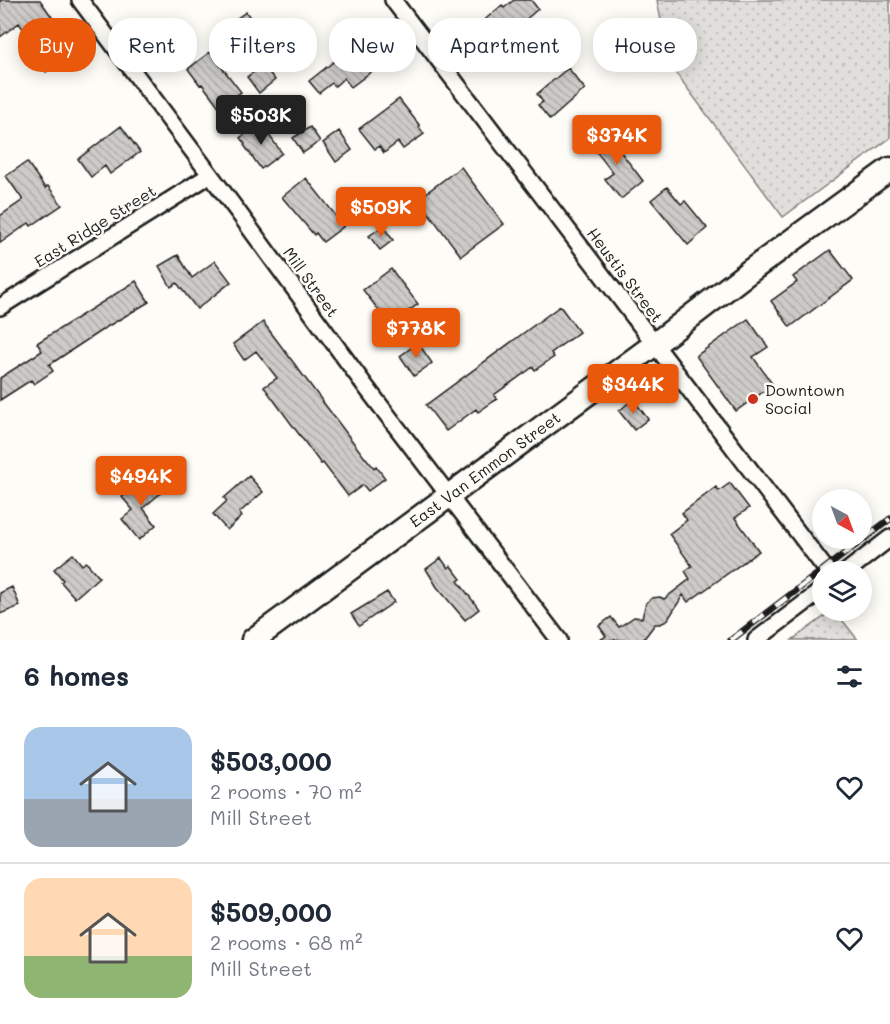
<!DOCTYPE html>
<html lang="en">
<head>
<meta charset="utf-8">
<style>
  :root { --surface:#fff; --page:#f2f2f3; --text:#1f2937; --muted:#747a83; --line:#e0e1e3; --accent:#ea580c }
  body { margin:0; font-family:Mali,sans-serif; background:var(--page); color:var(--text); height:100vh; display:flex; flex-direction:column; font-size:22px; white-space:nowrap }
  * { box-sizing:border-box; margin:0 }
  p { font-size:20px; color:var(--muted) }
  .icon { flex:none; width:33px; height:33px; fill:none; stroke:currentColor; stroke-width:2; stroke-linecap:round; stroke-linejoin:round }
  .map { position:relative; height:640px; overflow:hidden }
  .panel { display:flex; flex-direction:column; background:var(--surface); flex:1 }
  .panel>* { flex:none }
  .banner { position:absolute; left:18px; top:18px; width:855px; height:54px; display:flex; gap:12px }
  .needle { width:39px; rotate:139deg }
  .controls { position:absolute; left:812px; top:489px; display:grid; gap:12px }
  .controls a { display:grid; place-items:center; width:60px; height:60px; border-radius:50%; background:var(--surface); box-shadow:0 3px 15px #0003; font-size:30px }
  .price { position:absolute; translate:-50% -51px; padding:0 14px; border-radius:6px; background:var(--accent); color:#fff; font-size:20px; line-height:39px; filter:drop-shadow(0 2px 3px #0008) }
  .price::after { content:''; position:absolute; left:50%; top:36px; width:18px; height:14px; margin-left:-9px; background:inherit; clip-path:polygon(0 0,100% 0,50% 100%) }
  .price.on { background:#222; color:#fff }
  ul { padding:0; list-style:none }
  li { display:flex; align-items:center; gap:18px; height:150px; padding:0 24px }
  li+li { border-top:2px solid var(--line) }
  li span { display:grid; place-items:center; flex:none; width:168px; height:120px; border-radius:18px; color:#555 }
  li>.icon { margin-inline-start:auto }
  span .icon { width:72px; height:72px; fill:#fffc; stroke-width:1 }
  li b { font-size:26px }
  h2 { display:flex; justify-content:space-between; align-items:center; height:72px; padding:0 24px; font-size:26px }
  .tag { padding:0 21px; border-radius:24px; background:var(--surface); box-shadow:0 3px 15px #0003; font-size:21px; line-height:54px }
  .tag.on { background:var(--accent); color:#fff }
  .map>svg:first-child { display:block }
  .park { fill:url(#park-dots); stroke:#7e7e7c; stroke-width:1.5 }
  .building { fill:url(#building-back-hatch); stroke:#1c1c1c; stroke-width:1.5 }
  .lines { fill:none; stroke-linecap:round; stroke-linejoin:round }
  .street-casing { stroke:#1c1c1c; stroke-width:20 }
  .secondary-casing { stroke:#1c1c1c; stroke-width:27 }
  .street { stroke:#fdfcf7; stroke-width:15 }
  .secondary { stroke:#fdfcf7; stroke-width:22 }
  .rail-casing { stroke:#1c1c1c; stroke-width:7 }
  .rail { stroke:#fdfcf7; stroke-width:4.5; stroke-dasharray:14; stroke-linecap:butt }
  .poi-dot { fill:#c8321e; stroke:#fdfcf7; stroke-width:2 }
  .labels { text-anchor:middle; stroke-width:5; stroke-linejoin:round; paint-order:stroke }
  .street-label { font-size:16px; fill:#1c1c1c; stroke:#fdfcf7 }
  .poi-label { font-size:16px; fill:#1c1c1c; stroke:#fdfcf7; text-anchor:start }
</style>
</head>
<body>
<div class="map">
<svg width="890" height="640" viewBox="0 0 890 640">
  <defs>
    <pattern id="park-dots" width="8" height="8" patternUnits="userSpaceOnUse" patternTransform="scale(1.5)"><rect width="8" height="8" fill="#e0dfdb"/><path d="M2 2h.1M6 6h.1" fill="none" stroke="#c0bfbb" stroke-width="1.8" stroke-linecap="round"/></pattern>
    <pattern id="building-back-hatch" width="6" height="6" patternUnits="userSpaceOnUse" patternTransform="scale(1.5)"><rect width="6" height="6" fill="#cccbc8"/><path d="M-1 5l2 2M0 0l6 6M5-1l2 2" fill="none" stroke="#afaeab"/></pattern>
  </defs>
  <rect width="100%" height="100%" fill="#fdfcf7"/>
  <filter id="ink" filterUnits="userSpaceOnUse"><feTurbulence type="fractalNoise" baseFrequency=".0167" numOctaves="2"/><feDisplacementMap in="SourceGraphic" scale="12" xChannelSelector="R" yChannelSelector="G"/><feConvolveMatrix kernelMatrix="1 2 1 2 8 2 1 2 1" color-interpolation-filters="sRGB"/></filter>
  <g filter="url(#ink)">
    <path class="park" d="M657 0H890V138L783 217 670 65Z
      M832 611H835L858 640H792Z"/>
    <path class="building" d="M0 0H40L52 17 27 34 19 23 0 37Z
      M514 0H531L538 9 524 21 534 34 521 44 509 29 494 40 481 23 502 5 504 8Z
      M246 12 263 35 276 25 297 51 270 72 244 39 242 40 230 23Z
      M366 47 380 65 351 87 344 78 335 86 332 83 319 93 309 81 351 48 356 54Z
      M51 50 60 62 46 72 37 60Z
      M210 52 241 92 220 108 202 84 200 85 188 69Z
      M263 65 275 80 259 93 247 77Z
      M568 68 585 89 550 120 538 105 543 102 537 94Z
      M399 99 420 126 419 127 424 134 403 149 398 142 384 153 379 146 375 149 359 129Z
      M260 123 282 153 261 169 244 145 245 144 240 138Z
      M121 126 140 152 110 174 105 166 91 177 78 159Z
      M310 127 320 141 303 153 293 138Z
      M339 131 352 150 336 162 323 143Z
      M611 131 624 148 620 151 643 181 621 199 605 179 613 173 592 146Z
      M27 162 45 188 48 186 62 205 31 226 29 223 0 243V216L23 200 6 176Z
      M461 167 504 224 461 256 418 199Z
      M306 178 344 226 323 242 316 233 314 235 282 197Z
      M667 187 681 204 685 201 707 228 688 245 651 200Z
      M383 226 393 240 380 250 369 236Z
      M830 250 853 280 790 327 771 301 797 282 793 277Z
      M178 255 192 278 215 261 231 282 197 309 177 283 171 287 159 266Z
      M391 269 418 304 390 325 363 290Z
      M136 281 149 302 105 328 49 365 53 371 34 384 31 380 0 400V378L42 351 37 343Z
      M560 306 579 332 551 353 554 357 535 370 533 367 494 395 497 399 478 412 476 409 446 431 426 405Z
      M748 319 768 347 753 357 773 385 736 411 696 356Z
      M263 322 365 458H366L374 468 376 466 385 478 368 491 363 485 348 496 323 463 321 464 264 387 277 378 256 351 244 360 233 344Z
      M418 343 432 363 414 376 400 356Z
      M633 399 648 419 634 430 619 411Z
      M149 476 162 492 143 508 156 525 139 540 122 519 133 510 122 497Z
      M249 476 263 492 239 513 242 516 227 530 213 514 227 501 224 498Z
      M730 483 749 508 735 518 759 551 688 602 683 595 667 621 660 624H655L643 640H600L606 636 599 626 611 617 619 627 634 617 642 618 646 603 652 598 660 597 664 599 690 579 685 571 692 566 669 534 687 520 682 513 716 487 719 491Z
      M73 554 82 565 86 562 99 577 75 598 61 582 63 580 54 569Z
      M441 558 448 568 451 566 461 579 458 581 479 609 465 620 437 587 426 569Z
      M12 587 20 606 0 614V593Z
      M387 592 394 602 359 626 351 614Z"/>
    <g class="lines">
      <g class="street-casing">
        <path id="street" d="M80 0 238 212 366 387 559 640
          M393 0 828 572
          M0 307 210 175
          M846 572 890 538
          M756 640 822 590"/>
      </g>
      <g class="secondary-casing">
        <g id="secondary">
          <path id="s1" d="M253 640 655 344 746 274 890 169"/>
        </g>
      </g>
      <use href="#street" class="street"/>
      <use href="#secondary" class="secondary"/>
      <g class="rail-casing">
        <path id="rail" d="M731 640 890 519"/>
      </g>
      <use href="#rail" class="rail"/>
    </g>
  </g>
  <circle class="poi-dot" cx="753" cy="399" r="6"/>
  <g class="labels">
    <g class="street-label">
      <text transform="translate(95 226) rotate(-32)" y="6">East Ridge Street</text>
      <text transform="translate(625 275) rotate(53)" y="6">Heustis Street</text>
      <text transform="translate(311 282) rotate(54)" y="6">Mill Street</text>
      <text dy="6" stroke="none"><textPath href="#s1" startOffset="288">East Van Emmon Street</textPath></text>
    </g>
    <g class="poi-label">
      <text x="765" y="396">Downtown<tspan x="765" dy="18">Social</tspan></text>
    </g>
  </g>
</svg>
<div class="controls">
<a><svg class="needle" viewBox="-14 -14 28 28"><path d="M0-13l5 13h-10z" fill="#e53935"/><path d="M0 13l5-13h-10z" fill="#747a83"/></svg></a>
<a><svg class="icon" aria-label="layers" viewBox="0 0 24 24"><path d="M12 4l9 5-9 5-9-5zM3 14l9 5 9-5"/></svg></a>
</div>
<b class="price on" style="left:261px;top:146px">$503K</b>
<b class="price" style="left:617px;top:166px">$374K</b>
<b class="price" style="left:381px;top:238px">$509K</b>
<b class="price" style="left:416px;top:359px">$778K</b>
<b class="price" style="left:633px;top:415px">$344K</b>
<b class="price" style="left:141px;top:507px">$494K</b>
<div class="banner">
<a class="tag on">Buy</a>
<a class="tag">Rent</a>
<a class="tag">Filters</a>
<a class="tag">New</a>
<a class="tag">Apartment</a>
<a class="tag">House</a>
</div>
</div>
<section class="panel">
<h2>6 homes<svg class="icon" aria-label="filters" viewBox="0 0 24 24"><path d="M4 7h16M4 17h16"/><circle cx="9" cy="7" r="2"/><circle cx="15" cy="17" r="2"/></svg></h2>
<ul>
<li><span style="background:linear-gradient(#a9c7e8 60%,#9aa5b1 0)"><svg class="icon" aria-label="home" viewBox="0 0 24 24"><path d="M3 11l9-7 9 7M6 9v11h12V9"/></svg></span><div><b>$503,000</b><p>2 rooms · 70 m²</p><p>Mill Street</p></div><svg class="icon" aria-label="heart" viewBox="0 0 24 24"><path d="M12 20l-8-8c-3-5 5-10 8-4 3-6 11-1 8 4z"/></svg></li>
<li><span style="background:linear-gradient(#ffd9b3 65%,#8fb573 0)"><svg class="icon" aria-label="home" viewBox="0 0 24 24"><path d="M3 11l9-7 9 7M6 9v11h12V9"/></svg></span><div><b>$509,000</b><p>2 rooms · 68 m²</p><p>Mill Street</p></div><svg class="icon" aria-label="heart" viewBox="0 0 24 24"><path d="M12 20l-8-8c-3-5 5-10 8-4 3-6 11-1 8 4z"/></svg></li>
</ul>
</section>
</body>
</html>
